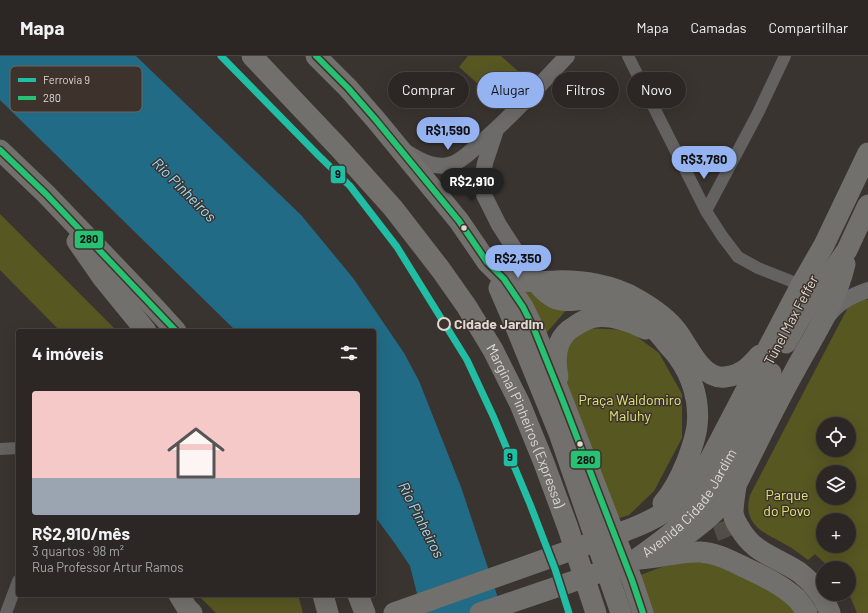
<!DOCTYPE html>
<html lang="pt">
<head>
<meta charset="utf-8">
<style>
  :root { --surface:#2c2724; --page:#342f2c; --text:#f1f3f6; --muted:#a6a5a6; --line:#484441; --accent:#95b2f1 }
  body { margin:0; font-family:Barlow,sans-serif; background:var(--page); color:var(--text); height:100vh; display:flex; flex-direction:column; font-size:15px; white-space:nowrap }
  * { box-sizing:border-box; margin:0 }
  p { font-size:13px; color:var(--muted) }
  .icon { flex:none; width:22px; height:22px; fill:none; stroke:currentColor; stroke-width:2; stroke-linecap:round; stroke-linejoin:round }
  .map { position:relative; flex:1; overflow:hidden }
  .sheet { position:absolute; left:16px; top:273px; width:360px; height:268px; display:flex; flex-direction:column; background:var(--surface); border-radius:4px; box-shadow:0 4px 16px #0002,0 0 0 1px var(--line) }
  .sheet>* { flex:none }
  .top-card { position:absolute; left:388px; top:16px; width:380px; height:36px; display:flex; gap:8px }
  .controls { position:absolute; left:816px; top:361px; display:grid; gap:8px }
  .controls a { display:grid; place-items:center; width:40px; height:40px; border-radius:50%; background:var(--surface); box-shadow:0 4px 16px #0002,0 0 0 1px var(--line); font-size:20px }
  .price { position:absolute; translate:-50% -34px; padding:0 9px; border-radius:14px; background:var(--accent); color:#111; font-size:13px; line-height:26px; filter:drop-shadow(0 1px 2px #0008) }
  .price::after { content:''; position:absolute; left:50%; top:24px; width:12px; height:9px; margin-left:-6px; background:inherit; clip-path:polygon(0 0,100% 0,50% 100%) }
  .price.current { background:#222; color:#fff }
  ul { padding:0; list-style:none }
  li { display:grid; align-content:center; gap:8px; height:212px; padding:0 16px }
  li span { display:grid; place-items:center; height:124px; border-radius:4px; color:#555 }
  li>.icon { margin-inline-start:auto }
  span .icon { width:72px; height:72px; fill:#fffc; stroke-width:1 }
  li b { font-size:17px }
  h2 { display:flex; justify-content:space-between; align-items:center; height:48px; padding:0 16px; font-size:17px }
  .pill { padding:0 14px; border-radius:18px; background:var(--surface); box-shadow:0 4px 16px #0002,0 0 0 1px var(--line); font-size:14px; line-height:36px }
  .pill.current { background:var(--accent); color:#111 }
  header { display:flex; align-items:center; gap:24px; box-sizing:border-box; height:56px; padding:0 20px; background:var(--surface); border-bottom:1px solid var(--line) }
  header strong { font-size:19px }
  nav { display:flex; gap:22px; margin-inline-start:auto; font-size:14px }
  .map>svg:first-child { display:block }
  .green { fill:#565721; fill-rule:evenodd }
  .water { fill:#226b86 }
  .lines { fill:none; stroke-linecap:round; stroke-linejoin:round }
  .highway-tunnel { stroke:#534d48; stroke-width:21; stroke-dasharray:21 10; stroke-linecap:butt }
  .street { stroke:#646260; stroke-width:12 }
  .secondary { stroke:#6d6b69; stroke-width:16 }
  .highway { stroke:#72706c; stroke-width:21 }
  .highway-bridge { stroke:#72706c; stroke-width:21 }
  .bus-1-casing { stroke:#3e332c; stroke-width:9 }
  .bus-1 { stroke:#26c172; stroke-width:6 }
  .rail-1-casing { stroke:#3e332c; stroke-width:10 }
  .rail-1 { stroke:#20bea5; stroke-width:7 }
  .bus-dot { fill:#dfd8d3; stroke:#3e332c; stroke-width:1.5 }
  .stop-dot { fill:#3e332c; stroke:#dfd8d3; stroke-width:2 }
  .labels { text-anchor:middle; stroke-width:3; stroke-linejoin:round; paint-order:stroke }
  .street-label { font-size:14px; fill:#dfd8d3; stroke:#3e332c }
  .stop-label { font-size:14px; font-weight:bold; fill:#dfd8d3; stroke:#3e332c; text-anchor:start }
  .park-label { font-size:14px; fill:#dfe673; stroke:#3e332c }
  .water-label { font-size:15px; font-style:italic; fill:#96defd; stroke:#3e332c }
  .key { fill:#3e332c; stroke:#6e655e; stroke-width:1 }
  .key-label { font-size:11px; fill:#dfd8d3 }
  .line-badge { stroke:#3e332c; stroke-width:1.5 }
  .pale-badge-label { font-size:11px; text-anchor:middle; font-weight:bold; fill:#111 }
</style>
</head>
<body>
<header>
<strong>Mapa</strong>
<nav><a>Mapa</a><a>Camadas</a><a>Compartilhar</a></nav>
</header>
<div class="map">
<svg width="868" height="557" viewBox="0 0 868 557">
  <rect width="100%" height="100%" fill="#3a3430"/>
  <path class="green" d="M468 0H501L520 17 495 43 459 11Z
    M0 158 117 275H60L0 214Z
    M514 231 569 251 542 282Z
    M865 243 868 244V557H857L849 538V512H830L815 498 808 504C802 499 796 495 790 491 768 478 741 471 750 439L845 257 848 251ZM823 368H849V394H823ZM823 416H849V442H823ZM823 464H849V490H823Z
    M586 272 628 274 659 297 682 338V382L654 435 629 459 617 463 562 318 565 290Z
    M680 505 712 507 771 533 799 557H649L635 521 667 509Z
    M198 539H298L303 557H216Z"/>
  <path class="water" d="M0 0H136L301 159 353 222 404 297 419 325 461 431 503 557H422L410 510 396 489 374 459V275H236L0 44Z"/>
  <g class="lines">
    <path class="highway-tunnel" d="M723 435C718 453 721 464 728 481"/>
    <path class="street" d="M628 0 706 155 722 180 738 201 758 212 801 229
      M706 155 758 57 785 0
      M0 393 18 392
      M6 557 18 525"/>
    <path class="secondary" d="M496 74 485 107 482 124 484 139 499 169 536 226
      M406 96C419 104 436 114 452 108 461 105 469 97 476 91 509 63 538 31 567 0
      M828 260C839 246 851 240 868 234"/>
    <g class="highway">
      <path id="s1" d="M252 0 340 93 393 152 441 214 467 251 493 294 520 348 544 407 568 472 596 557"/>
      <path d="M316 0 348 32 376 64 459 165 487 206 504 223 523 251 534 273 561 340 632 524 643 557"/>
      <path d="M0 94 46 138 156 253 176 275"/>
      <path d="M77 185 102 221 146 275"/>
      <path d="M502 205C507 212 513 220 522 224 532 228 544 225 555 225 582 224 613 229 637 243 651 251 668 263 677 275 689 291 702 324 725 321 734 320 741 317 747 312 752 308 756 303 760 299"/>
      <path d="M536 226C541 232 547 238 554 242 565 247 579 243 590 243 605 242 616 245 628 251 643 259 654 272 664 284 668 290 674 295 678 301 692 320 700 345 697 370 696 381 691 394 687 405 681 420 674 435 663 447"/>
      <path d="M499 232 515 269 559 377 621 557"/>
      <path d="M786 287 802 259 847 194 868 149"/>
      <path d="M558 321C556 311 555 298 559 288 562 280 568 274 575 270 581 266 588 262 595 261 611 259 631 265 645 273"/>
      <path d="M736 430C735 438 733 448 733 457 734 462 736 467 739 471 754 498 775 500 799 516 812 526 824 541 830 557"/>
      <path d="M625 475C652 465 676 453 693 428 699 421 704 413 709 405L801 229 824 189 868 97"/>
      <path d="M679 484C702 469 722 452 736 429 755 392 773 354 793 318 812 282 836 248 845 208"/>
      <path d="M639 503C660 502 679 495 700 496 717 497 731 505 746 512 763 520 782 529 796 542 800 546 804 552 807 557"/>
      <path id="s2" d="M635 504C659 487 684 469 702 446 712 433 719 418 727 404 743 375 757 346 771 317"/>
      <path d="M179 539 187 552 192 557"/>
      <path d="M323 539 328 557"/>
      <path d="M358 539 365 557"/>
    </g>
    <path class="highway-bridge" d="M394 557 625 475
      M480 557 633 505"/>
    <g class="bus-1-casing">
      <path id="bus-1" d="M316 0 348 32 376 64 459 165 487 206 504 223 523 251 534 273 561 340 632 524 643 557
        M0 94 46 138 176 275"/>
    </g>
    <use href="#bus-1" class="bus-1"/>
    <g class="rail-1-casing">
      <path id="rail-1" d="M221 0 319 100 350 130 397 191 467 304 494 362 530 448 555 513 569 557"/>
    </g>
    <use href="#rail-1" class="rail-1"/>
  </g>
  <g class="bus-dot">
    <circle cx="464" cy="172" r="3.5"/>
    <circle cx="580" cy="388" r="3.5"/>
  </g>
  <circle class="stop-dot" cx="444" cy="268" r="6"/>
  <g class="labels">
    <g class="street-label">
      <text transform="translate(791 264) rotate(-62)" y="5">Túnel Max Feffer</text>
      <text dy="5" stroke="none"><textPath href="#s1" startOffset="464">Marginal Pinheiros (Expressa)</textPath></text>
      <text dy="5" stroke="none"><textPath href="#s2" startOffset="80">Avenida Cidade Jardim</textPath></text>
    </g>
    <g class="stop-label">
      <text x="454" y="273">Cidade Jardim</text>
    </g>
    <g class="park-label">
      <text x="630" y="349">Praça Waldomiro<tspan x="630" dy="16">Maluhy</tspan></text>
      <text x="787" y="444">Parque<tspan x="787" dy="16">do Povo</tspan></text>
    </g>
    <g class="water-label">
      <text transform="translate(184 134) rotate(45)" y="5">Rio Pinheiros</text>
      <text transform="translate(421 464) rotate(63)" y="5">Rio Pinheiros</text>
    </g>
  </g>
  <rect x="10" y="10" width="132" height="46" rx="6" class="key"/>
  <rect x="18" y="22" width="18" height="4" fill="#20bea5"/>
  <rect x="18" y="40" width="18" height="4" fill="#26c172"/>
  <g class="key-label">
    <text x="43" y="28">Ferrovia 9</text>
    <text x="43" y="46">280</text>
  </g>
  <g class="line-badge">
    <rect x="330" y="109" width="16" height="19" rx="4" fill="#20bea5"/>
    <rect x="74" y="174" width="30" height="19" rx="4" fill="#26c172"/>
    <rect x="503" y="392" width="15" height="19" rx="4" fill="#20bea5"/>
    <rect x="570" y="394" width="31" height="19" rx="4" fill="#26c172"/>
  </g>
  <g class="pale-badge-label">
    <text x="338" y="122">9</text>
    <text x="89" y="187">280</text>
    <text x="510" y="405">9</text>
    <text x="586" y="408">280</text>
  </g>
</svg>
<div class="controls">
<a><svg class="icon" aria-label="locate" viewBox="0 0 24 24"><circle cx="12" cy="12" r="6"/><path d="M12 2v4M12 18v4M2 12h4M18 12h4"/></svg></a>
<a><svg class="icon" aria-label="layers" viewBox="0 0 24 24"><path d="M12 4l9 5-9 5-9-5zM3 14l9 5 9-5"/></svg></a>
<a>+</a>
<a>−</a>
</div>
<b class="price" style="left:448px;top:95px">R$1,590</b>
<b class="price" style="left:704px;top:124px">R$3,780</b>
<b class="price current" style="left:472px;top:146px">R$2,910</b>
<b class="price" style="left:518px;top:223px">R$2,350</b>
<div class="top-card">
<a class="pill">Comprar</a>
<a class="pill current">Alugar</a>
<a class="pill">Filtros</a>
<a class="pill">Novo</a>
</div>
<section class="sheet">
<h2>4 imóveis<svg class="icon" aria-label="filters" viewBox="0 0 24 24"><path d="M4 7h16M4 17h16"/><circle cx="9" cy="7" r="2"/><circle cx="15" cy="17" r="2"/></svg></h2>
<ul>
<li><span style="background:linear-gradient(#f6c9c9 70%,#9aa5b1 0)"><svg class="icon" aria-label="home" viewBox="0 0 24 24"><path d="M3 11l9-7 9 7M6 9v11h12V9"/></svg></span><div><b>R$2,910/mês</b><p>3 quartos · 98 m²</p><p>Rua Professor Artur Ramos</p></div></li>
</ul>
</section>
</div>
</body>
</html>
